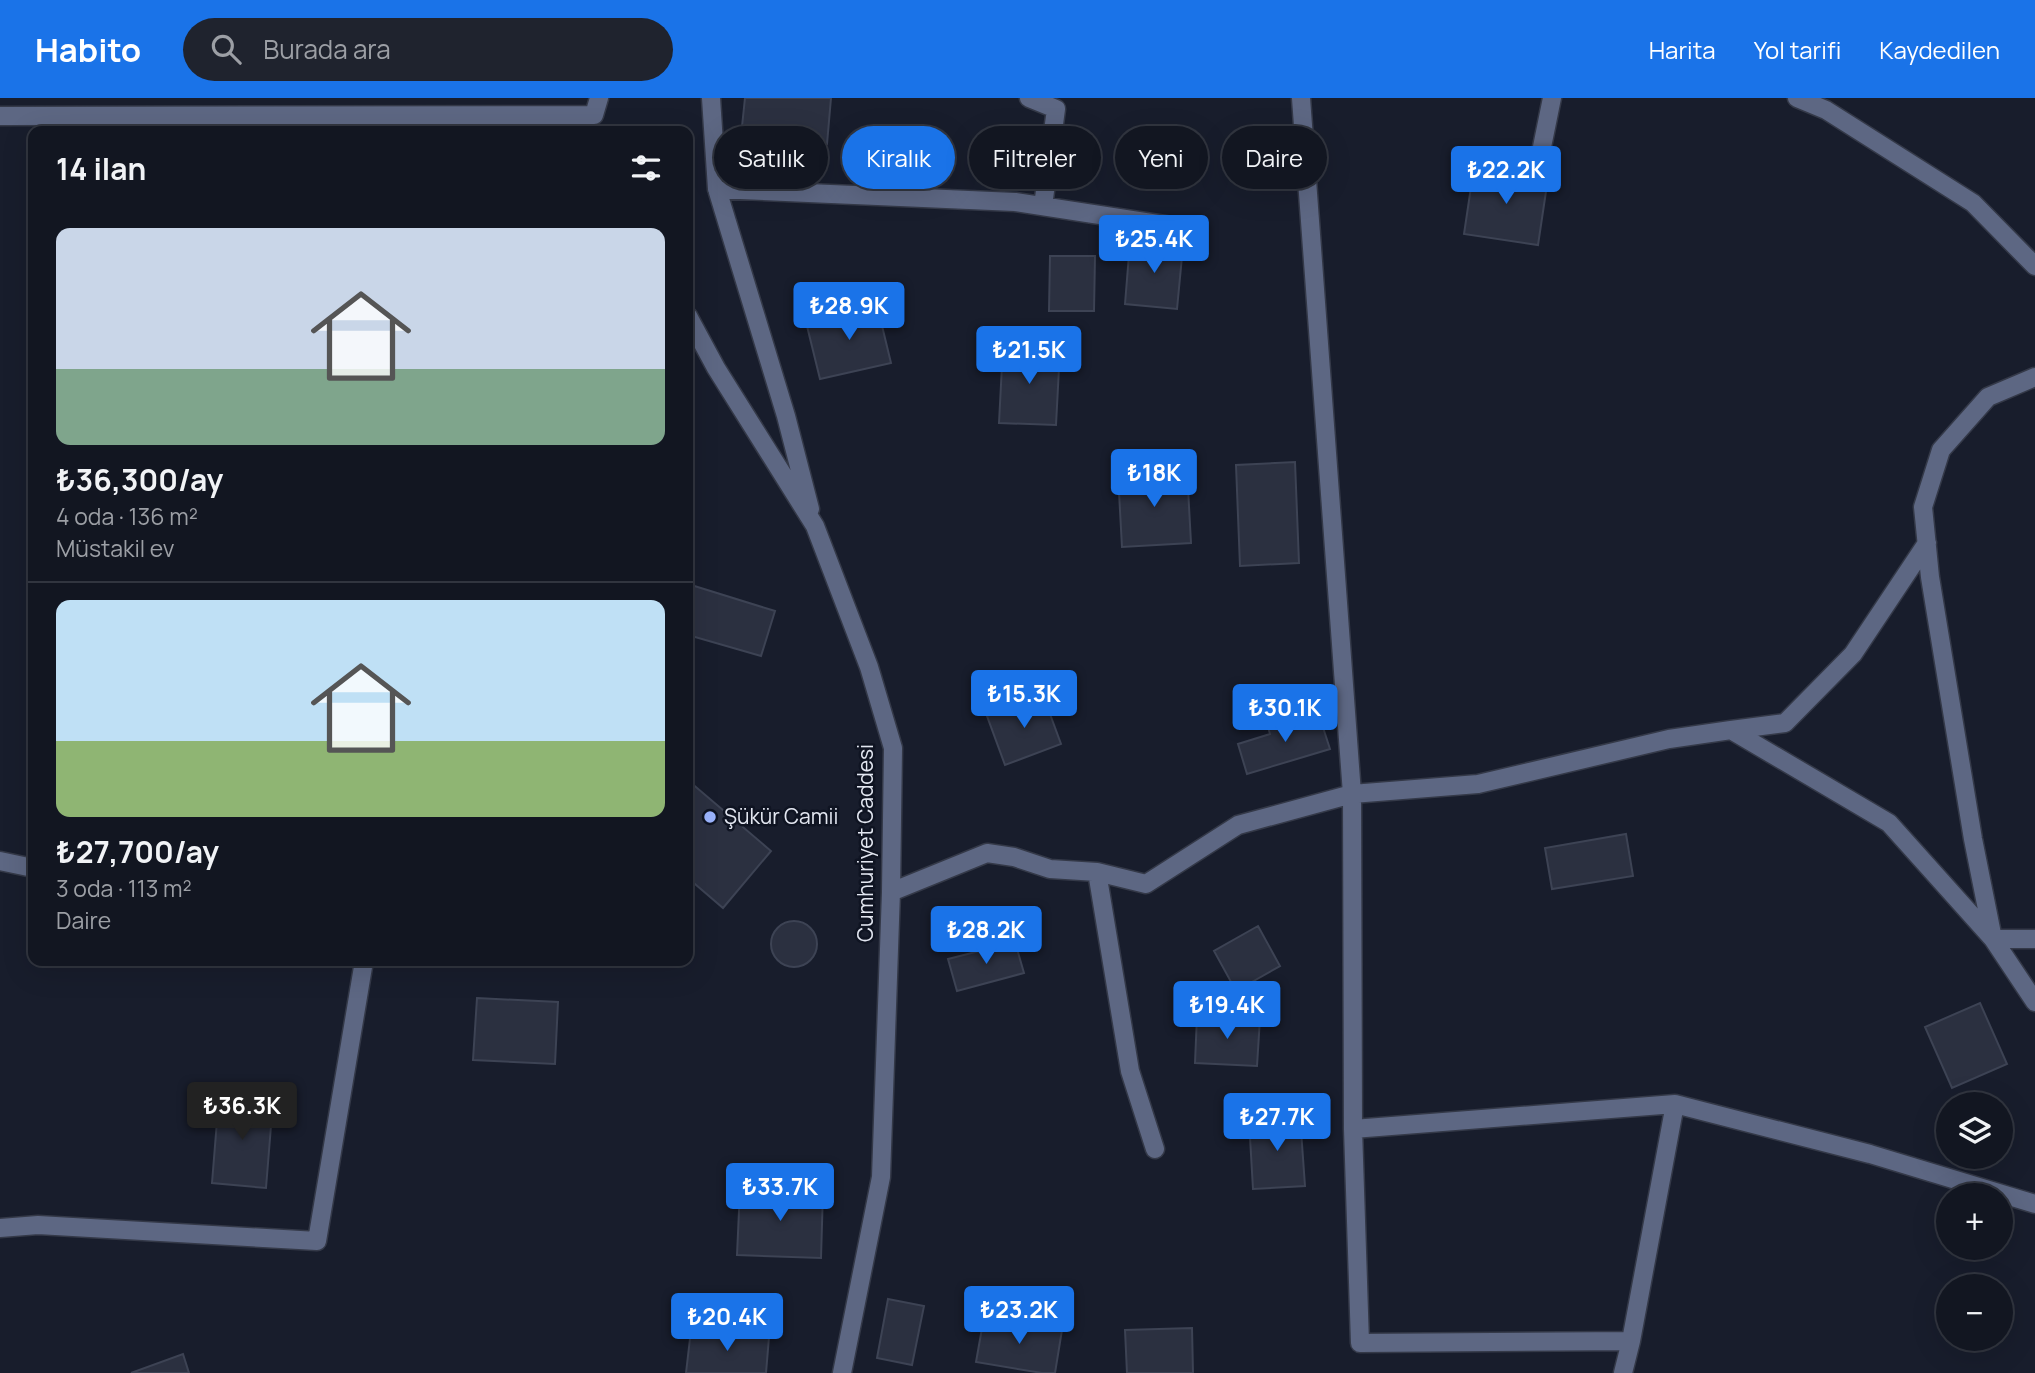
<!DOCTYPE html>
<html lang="tr">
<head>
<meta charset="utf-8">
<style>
  :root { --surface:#121621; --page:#1f232e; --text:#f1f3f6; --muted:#9c9fa5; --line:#31353f; --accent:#1a73e8 }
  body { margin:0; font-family:Manrope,sans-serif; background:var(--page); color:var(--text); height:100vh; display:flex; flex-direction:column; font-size:26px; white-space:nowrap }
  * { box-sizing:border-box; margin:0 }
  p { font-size:23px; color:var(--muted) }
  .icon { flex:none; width:38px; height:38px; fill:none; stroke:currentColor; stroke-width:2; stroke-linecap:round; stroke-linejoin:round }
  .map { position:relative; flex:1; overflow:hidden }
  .drawer { position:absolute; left:28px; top:28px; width:665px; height:840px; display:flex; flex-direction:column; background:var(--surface); border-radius:14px; box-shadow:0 7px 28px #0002,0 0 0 2px var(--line) }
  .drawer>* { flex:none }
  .guide { position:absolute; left:714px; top:28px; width:665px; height:63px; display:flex; gap:14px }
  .fabs { position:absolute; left:1936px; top:994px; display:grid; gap:14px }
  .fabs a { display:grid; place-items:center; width:77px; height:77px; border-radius:50%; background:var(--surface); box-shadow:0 7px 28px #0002,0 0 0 2px var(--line); font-size:35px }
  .price { position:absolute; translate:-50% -60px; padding:0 16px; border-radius:7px; background:var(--accent); color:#fff; font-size:23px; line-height:46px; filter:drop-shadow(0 2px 4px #0008) }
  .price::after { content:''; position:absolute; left:50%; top:42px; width:21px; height:16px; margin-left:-10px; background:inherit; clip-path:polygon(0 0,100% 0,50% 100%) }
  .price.active { background:#222; color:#fff }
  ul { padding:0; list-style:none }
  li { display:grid; align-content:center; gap:14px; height:371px; padding:0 28px }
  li+li { border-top:2px solid var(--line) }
  li span { display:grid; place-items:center; height:217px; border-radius:14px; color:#555 }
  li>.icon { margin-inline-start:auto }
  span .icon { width:126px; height:126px; fill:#fffc; stroke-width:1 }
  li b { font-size:30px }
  h2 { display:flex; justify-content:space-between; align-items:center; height:84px; padding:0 28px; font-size:30px }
  .pill { padding:0 24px; border-radius:32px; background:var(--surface); box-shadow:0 7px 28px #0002,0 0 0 2px var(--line); font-size:24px; line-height:63px }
  .pill.active { background:var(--accent); color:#fff }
  header { display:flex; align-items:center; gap:42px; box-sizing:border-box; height:98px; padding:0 35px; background:var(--accent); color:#fff }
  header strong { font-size:33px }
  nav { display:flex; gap:38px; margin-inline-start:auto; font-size:24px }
  .search { width:490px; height:63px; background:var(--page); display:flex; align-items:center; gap:18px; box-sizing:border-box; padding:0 24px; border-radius:38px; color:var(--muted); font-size:26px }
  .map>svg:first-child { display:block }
  .building { fill:#2b3040; stroke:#3d4354; stroke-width:2 }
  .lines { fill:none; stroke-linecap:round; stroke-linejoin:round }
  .minor-casing { stroke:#343948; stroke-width:21 }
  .minor { stroke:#5d6783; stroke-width:18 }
  .poi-dot { fill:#9bb4fd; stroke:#0f1422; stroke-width:2.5 }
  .labels { text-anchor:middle; stroke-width:5; stroke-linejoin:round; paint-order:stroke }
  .poi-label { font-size:21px; fill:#e3e7f1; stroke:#0f1422; text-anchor:start }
  .street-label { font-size:21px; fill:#e3e7f1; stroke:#0f1422 }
</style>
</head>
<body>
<header>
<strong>Habito</strong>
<div class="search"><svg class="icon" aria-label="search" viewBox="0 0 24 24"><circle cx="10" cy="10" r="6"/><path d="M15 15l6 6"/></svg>Burada ara</div>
<nav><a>Harita</a><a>Yol tarifi</a><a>Kaydedilen</a></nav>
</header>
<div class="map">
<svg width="2035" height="1275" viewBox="0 0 2035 1275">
  <rect width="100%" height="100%" fill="#181d2c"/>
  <path class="building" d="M745 0H831L827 46 741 38Z
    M1474 69 1548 80 1538 147 1464 136Z
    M1130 144 1183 148 1177 211 1125 206Z
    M1050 158H1095L1094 213H1049Z
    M877 207 891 265 820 281 806 224Z
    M1003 248 1060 251 1056 327 999 325Z
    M1295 364 1299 465 1240 468 1236 367Z
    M1187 372 1191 445 1122 449 1118 376Z
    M688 486 775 513 761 558 688 537Z
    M1043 597 1061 646 1005 667 987 618Z
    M1318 614 1330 651 1247 676 1238 646 1270 636 1268 629Z
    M690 684 771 753 723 810 688 780V686Z
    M1626 736 1633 778 1552 791 1545 750Z
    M771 846a23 23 0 1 1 46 0a23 23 0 1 1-46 0Z
    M1258 828 1280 868 1236 893 1214 853Z
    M1015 844 1024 875 957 893 948 861Z
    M477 900 558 904 555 966 473 962Z
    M1980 905 2007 966 1952 990 1925 929Z
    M1197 918 1260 920 1257 968 1195 965Z
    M219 998 273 1003 266 1090 212 1085Z
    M1300 1018 1305 1088 1253 1091 1249 1022Z
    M740 1091 823 1093 821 1160 737 1157Z
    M888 1201 924 1208 912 1267 877 1260Z
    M984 1219 1062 1232 1055 1275H1042L976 1264Z
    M1192 1230 1193 1275H1127L1125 1232Z
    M691 1232 769 1239 766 1275H686Z
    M183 1256 189 1275H131Z"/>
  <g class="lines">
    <g class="minor-casing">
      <path id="minor" d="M711 0 717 91 786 318 810 411
        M1029 0 1056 11 1043 108
        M1301 0 1352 696 1353 1031 1360 1245 1631 1243 1623 1275
        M1797 0 1826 12 1973 105 2035 168
        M0 18 594 17 599 0
        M1542 49 1552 0
        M717 91 1015 104 1197 132
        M688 218 716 270 815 428 869 569 893 650 891 794 881 1079 842 1275
        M2035 279 1988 299 1941 352 1923 409 1930 479 1973 741 1993 841 2035 904
        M1731 632 1785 625 1853 556 1927 445
        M0 763 33 770
        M1097 774 1130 973 1155 1051
        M891 794 987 755 1014 759 1050 771 1097 774 1146 786 1238 727 1352 696 1478 686 1669 641 1731 632 1889 725 1993 841H2035
        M1353 1031 1675 1006 1870 1056 2035 1106
        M0 1130 38 1127 317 1143 364 863
        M1631 1243 1675 1006"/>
    </g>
    <use href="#minor" class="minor"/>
  </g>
  <circle class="poi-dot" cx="710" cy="719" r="7"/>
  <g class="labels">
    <g class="poi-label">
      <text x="724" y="726">Şükür Camii</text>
    </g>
    <g class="street-label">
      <text transform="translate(866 745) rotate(-90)" y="7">Cumhuriyet Caddesi</text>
    </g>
  </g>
</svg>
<div class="fabs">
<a><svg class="icon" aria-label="layers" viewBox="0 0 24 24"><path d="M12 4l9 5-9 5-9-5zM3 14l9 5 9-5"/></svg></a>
<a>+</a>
<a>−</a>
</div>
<b class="price" style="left:1506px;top:108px">₺22.2K</b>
<b class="price" style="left:1154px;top:177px">₺25.4K</b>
<b class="price" style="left:849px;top:244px">₺28.9K</b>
<b class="price" style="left:1029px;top:288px">₺21.5K</b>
<b class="price" style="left:1154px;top:411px">₺18K</b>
<b class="price" style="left:1024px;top:632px">₺15.3K</b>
<b class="price" style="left:1285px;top:646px">₺30.1K</b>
<b class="price" style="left:986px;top:868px">₺28.2K</b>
<b class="price" style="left:1227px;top:943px">₺19.4K</b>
<b class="price active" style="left:242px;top:1044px">₺36.3K</b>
<b class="price" style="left:1277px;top:1055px">₺27.7K</b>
<b class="price" style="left:780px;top:1125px">₺33.7K</b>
<b class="price" style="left:1019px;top:1248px">₺23.2K</b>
<b class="price" style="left:727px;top:1255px">₺20.4K</b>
<div class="guide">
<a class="pill">Satılık</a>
<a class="pill active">Kiralık</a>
<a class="pill">Filtreler</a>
<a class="pill">Yeni</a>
<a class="pill">Daire</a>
</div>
<section class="drawer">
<h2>14 ilan<svg class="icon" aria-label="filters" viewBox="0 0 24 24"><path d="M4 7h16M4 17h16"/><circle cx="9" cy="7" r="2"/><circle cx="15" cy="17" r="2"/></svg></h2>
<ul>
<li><span style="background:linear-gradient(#c9d6e8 65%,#7fa58c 0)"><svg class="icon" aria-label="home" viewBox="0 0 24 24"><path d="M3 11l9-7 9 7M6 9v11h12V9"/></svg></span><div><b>₺36,300/ay</b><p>4 oda · 136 m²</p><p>Müstakil ev</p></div></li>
<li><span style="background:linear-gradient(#bfe0f5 65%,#8fb573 0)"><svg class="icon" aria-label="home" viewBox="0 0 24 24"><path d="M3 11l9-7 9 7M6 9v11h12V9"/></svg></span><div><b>₺27,700/ay</b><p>3 oda · 113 m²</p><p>Daire</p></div></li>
</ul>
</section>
</div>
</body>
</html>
